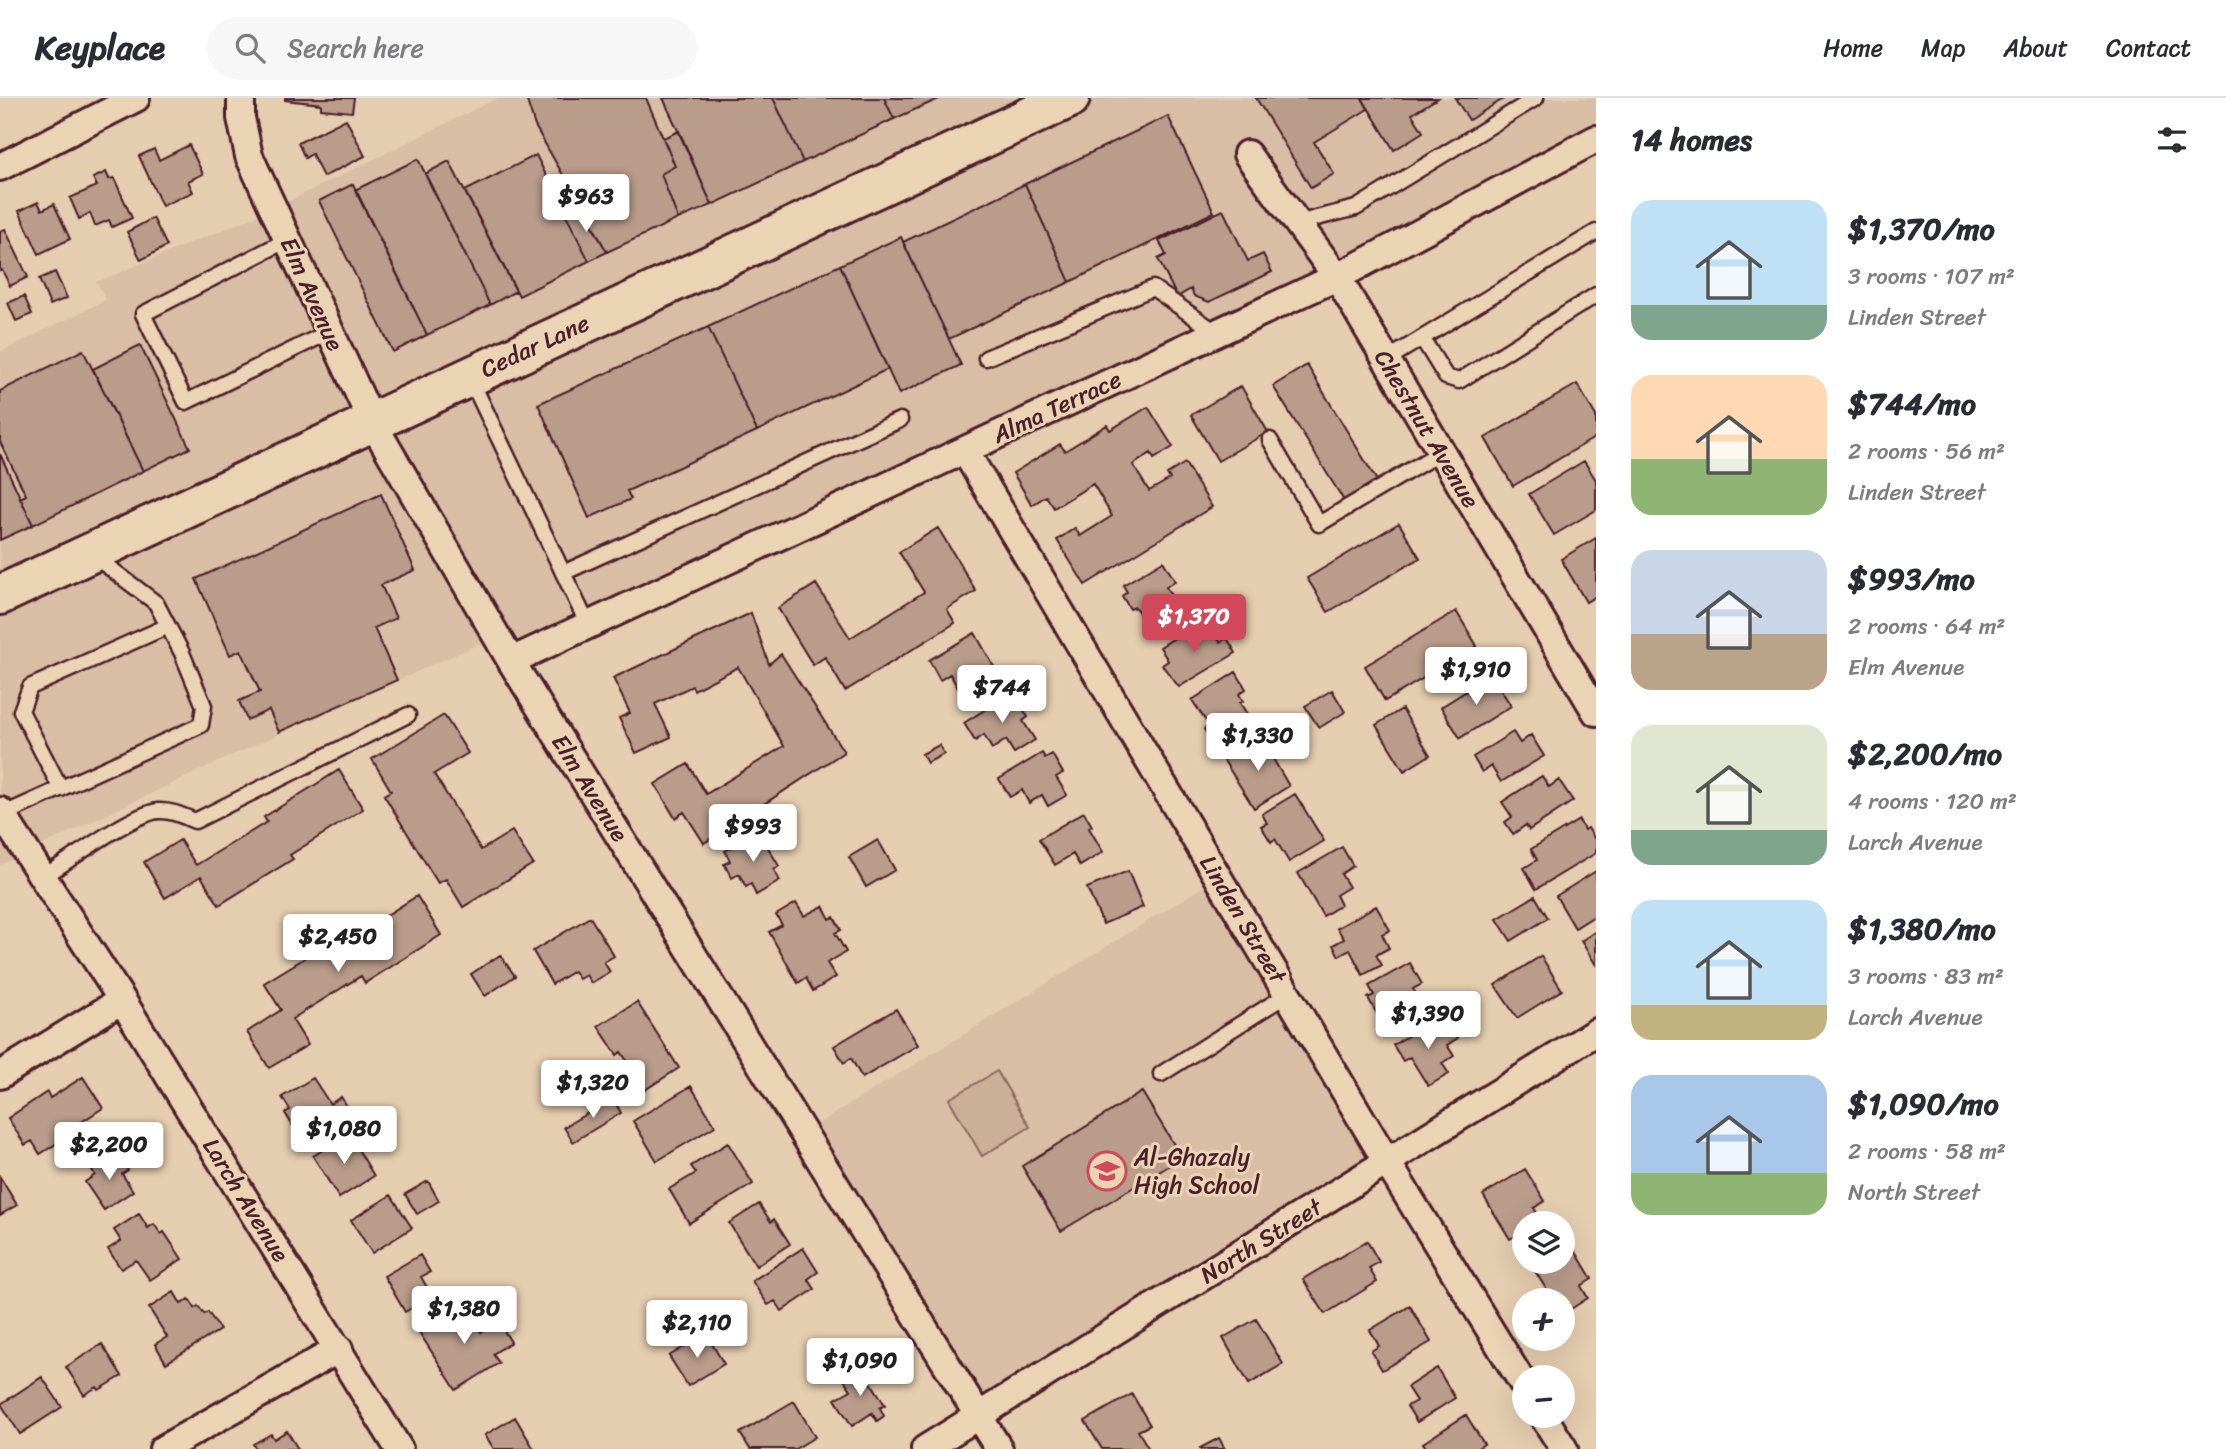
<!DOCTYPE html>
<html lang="en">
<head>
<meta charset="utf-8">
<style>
  :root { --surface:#fff; --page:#f7f7f7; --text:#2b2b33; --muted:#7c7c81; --line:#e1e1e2; --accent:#d1495b }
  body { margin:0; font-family:Sriracha,sans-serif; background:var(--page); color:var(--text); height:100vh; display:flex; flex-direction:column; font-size:26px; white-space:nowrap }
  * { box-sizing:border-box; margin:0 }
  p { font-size:23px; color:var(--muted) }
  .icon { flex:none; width:38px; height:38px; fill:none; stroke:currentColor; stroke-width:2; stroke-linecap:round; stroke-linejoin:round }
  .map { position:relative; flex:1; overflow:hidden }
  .drawer { display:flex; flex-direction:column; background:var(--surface); width:630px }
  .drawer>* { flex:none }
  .controls { position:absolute; left:1512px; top:1113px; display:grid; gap:14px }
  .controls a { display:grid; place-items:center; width:63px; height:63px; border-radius:50%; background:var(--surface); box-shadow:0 7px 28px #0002; font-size:35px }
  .price { position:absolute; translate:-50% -60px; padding:0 16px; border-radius:7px; background:#fff; color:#222; font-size:23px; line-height:46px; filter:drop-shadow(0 2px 4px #0008) }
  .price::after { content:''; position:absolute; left:50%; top:42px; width:21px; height:16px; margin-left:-10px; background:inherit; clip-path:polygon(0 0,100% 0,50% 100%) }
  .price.current { background:var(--accent); color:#fff }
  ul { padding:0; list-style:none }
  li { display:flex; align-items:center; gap:21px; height:175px; padding:0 35px }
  li span { display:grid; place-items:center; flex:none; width:196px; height:140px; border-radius:21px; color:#555 }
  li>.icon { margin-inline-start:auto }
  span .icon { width:84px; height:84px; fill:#fffc; stroke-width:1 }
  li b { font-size:30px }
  h2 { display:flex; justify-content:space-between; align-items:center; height:84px; padding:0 35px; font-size:30px }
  header { display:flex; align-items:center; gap:42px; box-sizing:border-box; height:98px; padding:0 35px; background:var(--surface); border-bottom:2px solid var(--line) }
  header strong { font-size:33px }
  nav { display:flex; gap:38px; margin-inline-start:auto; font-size:24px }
  .search { width:490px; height:63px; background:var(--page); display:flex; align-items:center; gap:18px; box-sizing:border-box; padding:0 24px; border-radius:38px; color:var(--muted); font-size:26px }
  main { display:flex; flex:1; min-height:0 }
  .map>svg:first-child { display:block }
  .built { fill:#d8bea4 }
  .green { fill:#cbb099; stroke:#8a6862; stroke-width:2 }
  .building { fill:#b99c8a; stroke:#4a1f2b; stroke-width:2 }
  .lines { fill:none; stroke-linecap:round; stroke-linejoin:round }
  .service-casing { stroke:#4a1f2b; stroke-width:19 }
  .minor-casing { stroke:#4a1f2b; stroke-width:32 }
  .secondary-casing { stroke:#4a1f2b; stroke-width:44 }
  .service { stroke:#ebd4b4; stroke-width:14 }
  .minor { stroke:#ebd4b4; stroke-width:26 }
  .secondary { stroke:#ebd4b4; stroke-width:38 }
  .labels { text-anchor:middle; stroke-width:6; stroke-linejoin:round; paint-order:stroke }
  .street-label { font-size:24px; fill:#4a1f2b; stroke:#ebd4b4 }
  .poi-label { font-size:24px; fill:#4a1f2b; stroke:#ebd4b4; text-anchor:start }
</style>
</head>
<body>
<header>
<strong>Keyplace</strong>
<div class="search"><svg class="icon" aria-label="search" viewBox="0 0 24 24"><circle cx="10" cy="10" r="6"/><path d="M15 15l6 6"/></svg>Search here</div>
<nav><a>Home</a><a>Map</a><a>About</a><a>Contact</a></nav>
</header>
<main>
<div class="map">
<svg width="1596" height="1351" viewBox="0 0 1596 1351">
  <rect width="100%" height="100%" fill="#e5cdaf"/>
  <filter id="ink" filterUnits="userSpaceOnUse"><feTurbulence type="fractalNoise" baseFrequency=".0143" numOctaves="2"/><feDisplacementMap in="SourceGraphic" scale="14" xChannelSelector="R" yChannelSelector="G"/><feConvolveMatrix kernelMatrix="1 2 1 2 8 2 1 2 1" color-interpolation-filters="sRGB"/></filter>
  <g filter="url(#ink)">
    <path class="built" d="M498 0H1596V41L511 563 496 538 224 661 0 767V254L106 202 97 184 273 111Z
      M1218 780 1387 1064 978 1319 803 1035Z"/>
    <path class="green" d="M997 973 1030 1029 982 1058 949 1001Z"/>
    <path class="building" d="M285 0H354L352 14 321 11V6L285 2Z
      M526 0H646L675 68 661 76 678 121 607 154 535 28Z
      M663 0H773L803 64 712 107Z
      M773 0H884L894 21 803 64Z
      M884 0H941L894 21Z
      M1256 0H1362L1368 11 1314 44 1334 76 1311 90Z
      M1362 0H1438L1412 16 1423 34 1394 52Z
      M1455 0H1505L1469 22Z
      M1168 18 1214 114 1070 184 1025 86Z
      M346 21 365 58 323 79 312 56 305 60 298 45Z
      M679 33 712 107 678 121 661 76 675 68 663 40Z
      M189 47 203 76 188 83 193 94 162 108 139 58 154 51 159 62Z
      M536 57 589 163 519 198 465 93Z
      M418 61 490 207 427 237 355 92Z
      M449 63 516 193 490 207 425 76Z
      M106 74 109 81 114 80 132 120 112 129 109 122 95 128 90 115 79 121 70 100 97 88 93 80Z
      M353 86 427 237 393 254 319 103Z
      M1025 86 1070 184 949 241 903 144Z
      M38 104 42 112 54 106 70 141 39 156 19 113Z
      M582 108 607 154 589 163 566 117Z
      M1223 112 1248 163 1263 156 1272 174 1209 204 1194 198 1191 191 1177 199 1158 161 1166 157 1159 143Z
      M153 120 167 148 141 162 127 134Z
      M5 131 28 179 10 188 2 172 0 173V133Z
      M901 139 961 267 899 296 840 167Z
      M840 167 888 271 757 333 708 229Z
      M55 174 67 200 50 207 39 181Z
      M24 198 32 216 16 223 8 205Z
      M708 229 757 333 627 393 631 401 589 420 538 306Z
      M140 247 190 350 143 373 93 271Z
      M83 252 143 373 33 427 20 400 26 397 0 344V293Z
      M1307 267 1379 386 1346 406 1273 288Z
      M1577 286 1596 318V339L1513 388 1485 340Z
      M1241 288 1268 334 1218 363 1191 317Z
      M1148 309 1173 349 1154 361 1151 355 1133 367 1149 393 1170 381 1167 376 1185 365 1212 409 1085 487 1057 442 1075 430 1080 438 1112 418 1093 386 1054 410 1046 398 1032 407 1013 375 1060 346 1065 353 1107 327 1110 332Z
      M0 356 33 427 0 442Z
      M1584 363 1596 382V412L1554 437 1529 396Z
      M381 396 415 472 381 487 396 520 374 530 397 582 279 634 269 612 247 622 239 603 260 594 241 552 230 557 196 481Z
      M1399 425 1420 460 1328 514 1307 480Z
      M938 430 976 493 947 511 955 525 845 593 825 559 813 567 778 510 816 486 850 540 924 494 899 454Z
      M1596 440V498L1586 504 1561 461Z
      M1163 463 1175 483 1166 489 1175 504 1162 512 1167 519 1149 530 1135 509 1130 511 1122 498 1127 494 1123 487Z
      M1456 513 1477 548 1385 603 1365 568Z
      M751 515 769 566 781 556 844 654 704 745 684 714 675 720 655 686 688 666 706 696 784 648 738 569 694 592 692 588 655 606 671 639 636 655 619 620 630 615 613 580Z
      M1197 526 1203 536 1212 530 1220 544 1227 540 1236 555 1179 589 1162 567 1168 563 1160 549Z
      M975 535 1002 583 980 595 975 586 960 594 950 576 940 582 929 562Z
      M1236 574 1246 591 1239 596 1243 603 1240 605 1249 619 1234 628 1240 637 1217 652 1204 631 1209 628 1192 602Z
      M1492 577 1511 608 1460 640 1441 609Z
      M1332 592 1345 614 1319 630 1305 608Z
      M1008 597 1013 606 1018 603 1028 619 1023 623 1035 642 1014 655 1006 642 992 651 984 637 975 643 964 625Z
      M1402 611 1430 657 1404 673 1376 627Z
      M444 617 468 655 434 676 481 752 512 733 533 766 463 809 446 781 438 785 433 777 384 697 391 693 372 661Z
      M1513 634 1520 645 1531 637 1544 658 1501 684 1491 668 1482 674 1473 659Z
      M1271 640 1280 654 1272 659 1289 688 1254 710 1223 661 1237 652 1241 659Z
      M939 647 944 656 927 665 922 656Z
      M1042 655 1045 660 1052 656 1063 675 1056 679 1067 697 1048 708 1042 697 1029 705 1022 692 1010 699 999 681Z
      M339 672 363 711 290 757 293 761 219 807 201 778 165 800 144 764 180 742 196 767 267 724 264 719Z
      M1542 678 1549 689 1559 682 1573 703 1529 732 1526 727 1513 736 1505 724 1512 719 1502 704Z
      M1295 696 1324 743 1289 764 1275 741 1271 744 1261 728 1267 725 1262 716Z
      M1084 714 1092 728 1089 730 1103 754 1080 768 1073 756 1055 767 1039 741Z
      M1579 722 1584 732 1588 730 1596 743V755L1536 791 1524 770 1537 762 1531 751Z
      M759 734 779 768 774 772 780 783 756 797 751 786 746 789 739 776 732 780 724 766 730 763 725 753Z
      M878 742 895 772 866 789 849 759Z
      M1342 749 1353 768 1341 776 1349 789 1336 797 1341 807 1323 818 1298 775Z
      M1128 773 1143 809 1103 826 1087 790Z
      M1596 773V817L1575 830 1556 798Z
      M417 798 441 837 365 885 361 878 292 921 308 947 269 970 247 934 281 912 264 885 341 838 344 844Z
      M1535 798 1548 820 1511 843 1497 821Z
      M796 805 804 818 823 808 830 821 834 819 841 832 835 835 846 854 827 865 836 879 813 893 806 880 798 885 769 834 782 827 776 817Z
      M1376 808 1390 832 1382 836 1389 850 1376 857 1382 867 1363 877 1350 852 1339 858 1333 847 1344 841 1337 830Z
      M590 819 614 858 604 864 610 874 591 885 586 877 579 881 574 873 552 886 533 853Z
      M1596 833V867L1581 843Z
      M500 857 515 878 485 898 471 876Z
      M1541 858 1562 892 1517 920 1495 887Z
      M1410 865 1422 886 1413 891 1421 905 1408 912 1415 923 1397 934 1384 912 1377 916 1368 900 1374 897 1369 888Z
      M637 904 679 970 640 995 629 977 634 973 621 954 617 957 598 928Z
      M896 911 918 947 862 980 851 960 844 965 834 948Z
      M1434 922 1441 933 1451 928 1458 940 1447 947 1454 958 1442 965 1449 976 1428 988 1410 959 1403 963 1393 947Z
      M83 979 103 1010 72 1030 75 1034 40 1056 32 1043 25 1047 8 1020 47 994 50 1000Z
      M313 980 330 1006 341 999 350 1013 311 1037 302 1022 293 1028 285 1015 290 1012 282 999Z
      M691 988 715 1028 657 1063 633 1023Z
      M1142 994 1182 1060 1061 1133 1022 1068Z
      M613 1000 621 1015 573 1044 564 1029Z
      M349 1036 374 1078 339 1100 313 1058Z
      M728 1045 753 1086 689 1125 669 1091 696 1075 691 1068Z
      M109 1058 113 1062 118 1058 128 1072 122 1076 133 1093 104 1112 85 1084 95 1077 91 1070Z
      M1525 1071 1545 1103 1534 1110 1541 1122 1536 1125H1524V1133L1510 1141 1483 1097Z
      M0 1079 17 1107 0 1117Z
      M428 1083 439 1103 417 1116 405 1096Z
      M391 1097 412 1130 372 1155 351 1122Z
      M759 1106 771 1124 774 1121 790 1146 756 1168 729 1125Z
      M139 1116 148 1130 154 1126 161 1136 164 1134 182 1161 150 1182 136 1162 121 1171 108 1151 121 1143 114 1132Z
      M1367 1143 1379 1164 1369 1170 1377 1184 1325 1216 1303 1181Z
      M1573 1149 1592 1181 1581 1188 1588 1200 1563 1216V1202H1553L1535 1173 1550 1164H1563V1155Z
      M803 1150 818 1174 808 1181 815 1191 782 1213 775 1203 768 1207 752 1183Z
      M420 1157 430 1174 421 1179 432 1198 405 1214 384 1178Z
      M174 1194 181 1206 189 1201 195 1210 198 1208 204 1216 208 1214 220 1232 166 1265 155 1246 167 1239 149 1210Z
      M463 1206 481 1234 498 1223 511 1244 493 1256 499 1265 456 1292 419 1234Z
      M1410 1208 1431 1244 1382 1272 1371 1253 1379 1248 1370 1232Z
      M1256 1221 1283 1266 1249 1286 1223 1240Z
      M706 1236 724 1266 688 1288 669 1258Z
      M102 1246 122 1278 99 1292 97 1289 84 1297 66 1269Z
      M861 1268 885 1307 880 1310 884 1318 877 1323 872 1315 852 1328 835 1301 851 1292 843 1280Z
      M1437 1270 1455 1300 1417 1324 1407 1308 1416 1303 1407 1289Z
      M42 1279 62 1309 20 1336 1 1306Z
      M1132 1296 1150 1327 1138 1333 1149 1351H1102L1085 1323Z
      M794 1303 815 1339 795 1351H750L740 1335Z
      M1466 1317 1484 1346 1476 1351H1427L1423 1345Z
      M515 1319 534 1351H494L485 1337Z
      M287 1333 298 1351H256L253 1346 271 1336 274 1341Z
      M1219 1340 1225 1351H1201L1200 1350Z"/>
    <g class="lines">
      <g class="service-casing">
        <path id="service" d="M1297 125 1356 110 1536 0
          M287 142 143 216 186 304 329 234
          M1422 240 1446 279 1459 283 1596 197
          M986 260 1153 190 1217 235
          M1386 262 1596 134
          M471 282 588 527
          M1270 342 1319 426 1441 354
          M563 475 900 322
          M61 691 21 613 30 589 168 528
          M2 717 201 627 204 608 182 555 156 505 94 458
          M43 779C67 764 132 716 158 713 171 712 183 718 195 723L408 617
          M1161 976 1288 896"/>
      </g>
      <g class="minor-casing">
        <path id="minor" d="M241 0V20L249 58 372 324 511 563 999 1351
          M1247 56 1337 179 1596 614
          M0 69 136 0
          M965 353 1387 1064 1524 1287
          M511 563 1337 179 1596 41
          M0 713 122 902 399 1351
          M0 977 122 902
          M1543 1318 1564 1351
          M163 1351 339 1251
          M925 1351 1596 934"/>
      </g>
      <g class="secondary-casing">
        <path id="secondary" d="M0 497 1070 0"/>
      </g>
      <use href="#service" class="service"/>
      <use href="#minor" class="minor"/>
      <use href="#secondary" class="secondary"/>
    </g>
  </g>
  <defs>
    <g id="school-ring" transform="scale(2.0125)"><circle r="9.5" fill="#ebd4b4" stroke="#d1495b" stroke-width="1.5"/><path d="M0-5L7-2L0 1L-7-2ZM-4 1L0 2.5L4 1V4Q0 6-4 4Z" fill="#d1495b"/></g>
  </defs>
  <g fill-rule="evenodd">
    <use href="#school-ring" x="1107" y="1073"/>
  </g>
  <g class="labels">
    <g class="street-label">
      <text transform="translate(312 196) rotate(66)" y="8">Elm Avenue</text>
      <text transform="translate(535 248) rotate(-25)" y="8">Cedar Lane</text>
      <text transform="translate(1057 309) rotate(-25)" y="8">Alma Terrace</text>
      <text transform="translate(1427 331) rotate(59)" y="8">Chestnut Avenue</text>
      <text transform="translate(590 690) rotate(58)" y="8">Elm Avenue</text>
      <text transform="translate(1243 821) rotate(59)" y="8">Linden Street</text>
      <text transform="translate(246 1102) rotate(58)" y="8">Larch Avenue</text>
      <text transform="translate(1261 1143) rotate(-32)" y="8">North Street</text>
    </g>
    <g class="poi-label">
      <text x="1134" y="1067">Al-Ghazaly<tspan x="1134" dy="28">High School</tspan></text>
    </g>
  </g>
</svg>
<div class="controls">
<a><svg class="icon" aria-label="layers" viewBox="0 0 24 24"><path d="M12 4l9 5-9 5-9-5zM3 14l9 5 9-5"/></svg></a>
<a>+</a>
<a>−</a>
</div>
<b class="price" style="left:586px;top:136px">$963</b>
<b class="price current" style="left:1194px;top:556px">$1,370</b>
<b class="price" style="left:1476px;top:609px">$1,910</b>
<b class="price" style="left:1002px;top:627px">$744</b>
<b class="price" style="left:1258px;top:675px">$1,330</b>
<b class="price" style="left:753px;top:766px">$993</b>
<b class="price" style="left:338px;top:876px">$2,450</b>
<b class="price" style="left:1428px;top:953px">$1,390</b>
<b class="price" style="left:593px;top:1022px">$1,320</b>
<b class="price" style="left:344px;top:1068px">$1,080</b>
<b class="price" style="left:109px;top:1084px">$2,200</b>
<b class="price" style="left:464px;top:1248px">$1,380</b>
<b class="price" style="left:697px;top:1262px">$2,110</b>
<b class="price" style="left:860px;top:1300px">$1,090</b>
</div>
<section class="drawer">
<h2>14 homes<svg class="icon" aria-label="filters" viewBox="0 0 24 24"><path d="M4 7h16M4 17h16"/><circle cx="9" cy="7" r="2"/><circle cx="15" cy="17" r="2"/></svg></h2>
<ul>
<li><span style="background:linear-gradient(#bfe0f5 75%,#7fa58c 0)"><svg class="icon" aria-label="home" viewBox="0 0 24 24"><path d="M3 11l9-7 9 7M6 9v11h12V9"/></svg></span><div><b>$1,370/mo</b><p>3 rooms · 107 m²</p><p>Linden Street</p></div></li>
<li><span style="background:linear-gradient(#ffd9b3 60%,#8fb573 0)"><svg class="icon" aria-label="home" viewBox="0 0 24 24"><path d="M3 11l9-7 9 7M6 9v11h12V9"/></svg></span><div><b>$744/mo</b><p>2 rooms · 56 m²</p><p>Linden Street</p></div></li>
<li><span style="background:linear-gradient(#c9d6e8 60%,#b9a48a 0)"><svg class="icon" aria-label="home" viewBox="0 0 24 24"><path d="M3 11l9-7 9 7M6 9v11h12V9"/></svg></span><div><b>$993/mo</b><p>2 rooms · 64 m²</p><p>Elm Avenue</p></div></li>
<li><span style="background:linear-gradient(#dfe7d0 75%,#7fa58c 0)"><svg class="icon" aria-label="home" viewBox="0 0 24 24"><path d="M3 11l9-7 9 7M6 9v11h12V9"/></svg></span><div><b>$2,200/mo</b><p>4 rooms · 120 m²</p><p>Larch Avenue</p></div></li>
<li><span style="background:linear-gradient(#bfe0f5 75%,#c2b280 0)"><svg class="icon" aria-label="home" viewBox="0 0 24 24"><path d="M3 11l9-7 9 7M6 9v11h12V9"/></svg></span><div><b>$1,380/mo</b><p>3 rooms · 83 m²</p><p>Larch Avenue</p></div></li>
<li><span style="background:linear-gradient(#a9c7e8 70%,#8fb573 0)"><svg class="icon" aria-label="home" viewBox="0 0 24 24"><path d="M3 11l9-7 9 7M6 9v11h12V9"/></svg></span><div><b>$1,090/mo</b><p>2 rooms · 58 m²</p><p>North Street</p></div></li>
</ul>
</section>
</main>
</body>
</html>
